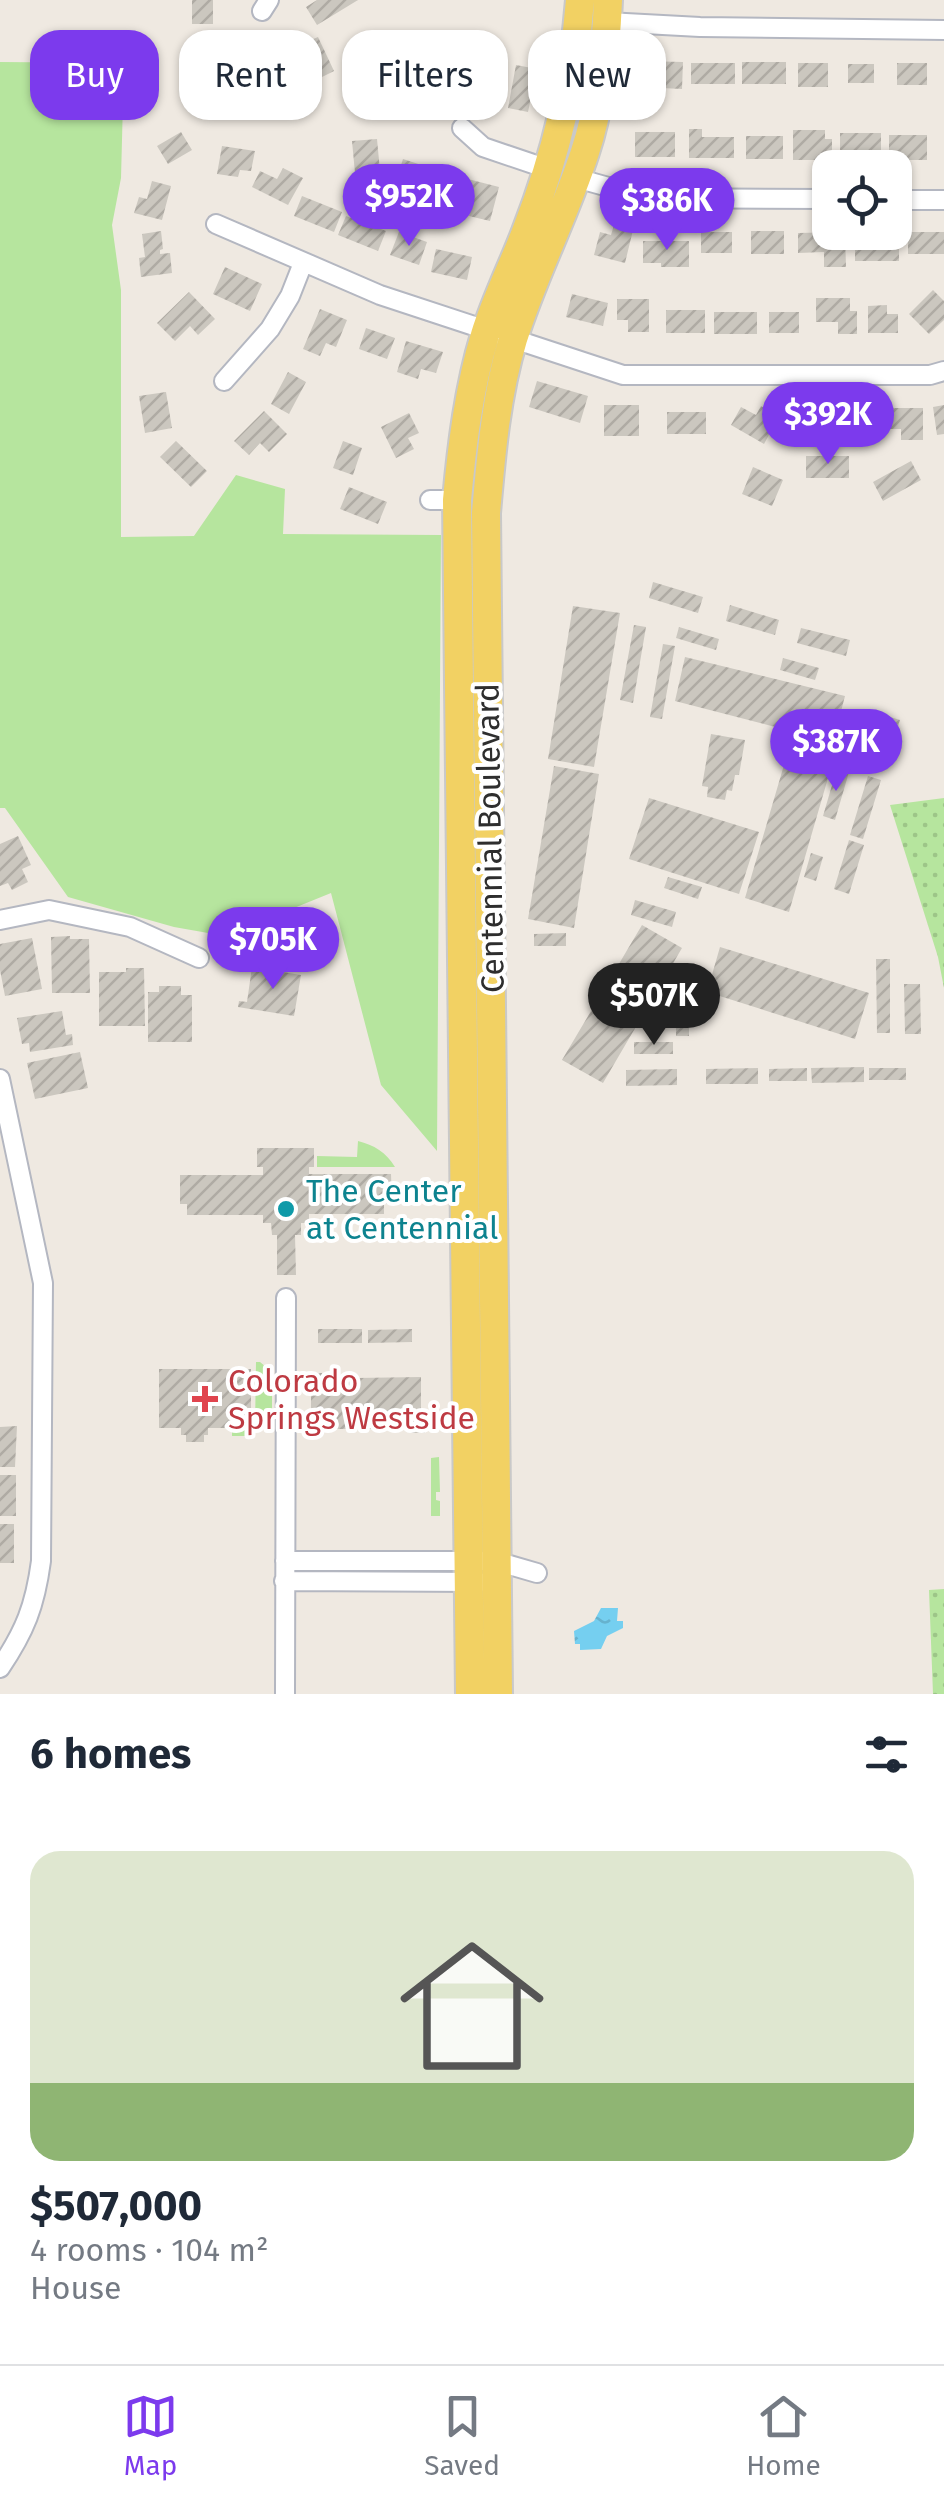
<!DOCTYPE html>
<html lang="en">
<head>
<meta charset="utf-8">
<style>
  :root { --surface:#fff; --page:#f2f2f3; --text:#1f2937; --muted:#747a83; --line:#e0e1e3; --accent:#7c3aed }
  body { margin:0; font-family:"Fira Sans",sans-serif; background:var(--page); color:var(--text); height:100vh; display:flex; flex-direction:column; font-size:38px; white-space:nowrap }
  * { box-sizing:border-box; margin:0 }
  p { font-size:32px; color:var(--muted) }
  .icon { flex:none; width:55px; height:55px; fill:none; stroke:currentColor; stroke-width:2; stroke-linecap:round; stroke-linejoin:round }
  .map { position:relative; height:1694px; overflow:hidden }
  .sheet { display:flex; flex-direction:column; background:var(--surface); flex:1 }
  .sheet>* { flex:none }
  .guide { position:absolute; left:30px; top:30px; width:885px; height:90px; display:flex; gap:20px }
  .fabs { position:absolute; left:812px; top:150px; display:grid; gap:20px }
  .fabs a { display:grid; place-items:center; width:100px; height:100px; border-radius:20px; background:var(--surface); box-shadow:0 2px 8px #0004; font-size:50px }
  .price { position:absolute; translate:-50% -85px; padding:0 22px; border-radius:35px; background:var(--accent); color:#fff; font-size:32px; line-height:65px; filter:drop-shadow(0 2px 5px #0008) }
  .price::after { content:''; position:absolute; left:50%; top:60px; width:30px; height:22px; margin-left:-15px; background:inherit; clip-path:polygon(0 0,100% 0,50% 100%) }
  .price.current { background:#222; color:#fff }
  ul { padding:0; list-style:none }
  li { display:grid; align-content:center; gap:20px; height:530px; padding:0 30px }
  li span { display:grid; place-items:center; height:310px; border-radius:30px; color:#555 }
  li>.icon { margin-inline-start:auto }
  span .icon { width:180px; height:180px; fill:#fffc; stroke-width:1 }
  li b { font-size:42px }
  h2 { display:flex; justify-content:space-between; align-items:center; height:120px; padding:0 30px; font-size:42px }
  .chip { padding:0 35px; border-radius:30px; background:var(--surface); box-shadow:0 2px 8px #0004; font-size:35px; line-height:90px }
  .chip.current { background:var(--accent); color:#fff }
  .tabs { display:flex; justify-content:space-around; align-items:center; height:140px; border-top:2px solid var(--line); background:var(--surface); font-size:28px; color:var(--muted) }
  .tabs a { display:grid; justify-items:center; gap:5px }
  .tabs .current { color:var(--accent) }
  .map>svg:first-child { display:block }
  .grass { fill:#b6e59e }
  .park { fill:url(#park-dots) }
  .water { fill:url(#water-ripples) }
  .building { fill:url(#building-hatch) }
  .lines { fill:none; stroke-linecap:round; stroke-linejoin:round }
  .street-casing { stroke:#b4b7c1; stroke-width:22 }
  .primary-casing { stroke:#c9c9c9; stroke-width:32 }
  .street { stroke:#fff; stroke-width:18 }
  .primary { stroke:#f2d163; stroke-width:28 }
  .culture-dot { fill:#0f9aa8; stroke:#fff; stroke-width:4 }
  .health-dot { fill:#e0444e; stroke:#fff; stroke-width:4 }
  .labels { text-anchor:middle; stroke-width:8; stroke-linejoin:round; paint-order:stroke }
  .street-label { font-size:32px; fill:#2e2e2e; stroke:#fff }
  .culture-label { font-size:32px; fill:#0d838f; stroke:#fff; text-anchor:start }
  .health-label { font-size:32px; fill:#be3a42; stroke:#fff; text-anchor:start }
</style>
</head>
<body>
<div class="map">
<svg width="944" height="1694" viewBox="0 0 944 1694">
  <defs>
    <pattern id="park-dots" width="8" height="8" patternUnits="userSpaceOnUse" patternTransform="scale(2.5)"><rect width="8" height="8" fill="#b6e59e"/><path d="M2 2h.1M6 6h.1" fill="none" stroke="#9dc588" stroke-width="1.8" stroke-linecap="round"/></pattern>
    <pattern id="water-ripples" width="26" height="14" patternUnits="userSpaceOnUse" patternTransform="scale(2.5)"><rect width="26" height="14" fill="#75cff0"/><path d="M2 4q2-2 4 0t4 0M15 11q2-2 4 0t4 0" fill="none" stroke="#66b2ce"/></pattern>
    <pattern id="building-hatch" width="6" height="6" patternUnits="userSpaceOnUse" patternTransform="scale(2.5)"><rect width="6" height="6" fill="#cbc7bf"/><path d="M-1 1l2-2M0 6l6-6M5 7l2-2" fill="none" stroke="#afaba4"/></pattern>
  </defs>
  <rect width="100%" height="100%" fill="#efe9e1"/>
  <path class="grass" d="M0 62 124 63 121 178 112 225 121 290V537L194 536 236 475 285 489 283 534 441 535 437 1151 381 1085 331 893 225 936 174 927 68 897 5 808H0Z
    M358 1141C374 1145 386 1152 395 1167H317V1156L357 1157Z
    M256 1362H260L272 1372V1424H264L251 1436H232V1429L255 1428Z
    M439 1457 440 1492H436V1500L440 1501V1516H431V1458Z"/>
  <path class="park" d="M944 798V988L938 957 890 805Z
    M944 1589V1694H933L929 1590Z"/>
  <path class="water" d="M601 1608H618L617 1621H623V1628L607 1636 601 1649 580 1650V1644H575L574 1631 594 1621Z"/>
  <path class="building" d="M192 0H213V24H192Z
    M317 0H358L317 25 306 7Z
    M217 33 230 59 211 68 207 59 200 62 192 45Z
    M469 33H490V69H450V49H469Z
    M318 37 334 71 316 80 309 65 290 73 281 53Z
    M432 43 444 65 410 84 398 62Z
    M242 56 264 59 263 69 274 71 271 89 238 85Z
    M642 61 683 62 682 89 641 87Z
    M742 62H786V84H742Z
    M691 63H735V84H691Z
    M798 63H828V87H798Z
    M897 63H927V85H897Z
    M848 64H874V83H848Z
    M516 65 537 69 528 112 508 108Z
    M387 77 407 85 393 119 373 111Z
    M689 129H702V137H734V158H689Z
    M793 130H825V139H832V160H793Z
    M181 132 192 150 168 164 157 146Z
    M635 132H675V157H635Z
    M840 133H881V159H840Z
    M889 135H927V160H889Z
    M746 136H783V159H746Z
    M377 139 380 171 355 173 352 141Z
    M222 146 255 151 251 171 240 170 238 177 217 174Z
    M403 159 452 175 444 201 416 192 419 184 397 177Z
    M283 168 303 178 288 205 252 187 260 171 277 179Z
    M460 177 499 187 490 221 469 216 473 201 455 196Z
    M152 181 171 186 162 220 134 213 139 197 147 199Z
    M302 196 342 212 334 232 294 216Z
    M346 216 386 231 378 251 338 235Z
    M614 225 633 230 625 263 594 255 600 232 611 235Z
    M161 231 163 249 160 250V254L170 253 172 273 141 277 139 258 145 257 142 234Z
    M751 231H784V254H751Z
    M399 232 427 242 419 265 390 255Z
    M701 232H732V253H701Z
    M845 232 846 267H824V252L798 253V233Z
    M855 232H899V261H855Z
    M908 232H944V254H908Z
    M643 241H689V267H661V263H643Z
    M436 249 472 257 467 280 431 272Z
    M225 267 262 284 250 311 213 294Z
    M933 290 944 301V320L929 334 909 314Z
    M189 292 215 319 198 335 190 326 175 341 157 323Z
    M572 294 608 303 603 326 566 317Z
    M816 298H850V311H857V334H838V322H816Z
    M617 299H649V332H628V320H617Z
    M887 305V314H898V333H868V306Z
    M320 309 347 320 336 347 326 343 320 356 303 349Z
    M666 310H705V333H666Z
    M714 312H757V334H714Z
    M769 312H799V333H769Z
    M366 328 395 338 387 359 359 349Z
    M406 341 443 352 436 373 421 369 418 379 397 372Z
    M288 372 306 382 289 414 271 404Z
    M537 381 588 396 580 423 529 407Z
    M166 392 172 428 145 433 139 396Z
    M604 405H639V436H604Z
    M944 405V434L937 435 933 407Z
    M761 406 779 416 764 444 731 425 741 407 756 415Z
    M883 408H923V440H901V429H883Z
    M264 411 287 434 269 452 260 443 249 455 234 441Z
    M667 412H706V434H667Z
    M409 413 419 433 408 438 414 449 396 458 381 427Z
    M176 441 207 471 191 487 160 457Z
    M343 441 362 448 353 475 333 468Z
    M806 456H849V478H806Z
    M911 461 921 480 883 501 873 482Z
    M753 467 783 480 772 506 742 494Z
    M349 487 387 502 378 524 340 509Z
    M653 582 703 597 698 613 649 598Z
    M730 605 779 620 775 635 726 621Z
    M573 606 620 613 594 767 548 759Z
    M634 625 646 627 633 703 620 700Z
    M679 627 719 639 716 650 676 638Z
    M801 628 850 640 846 656 797 643Z
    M663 644 675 646 662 719 650 717Z
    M685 657 845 696 833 742 675 701Z
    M783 658 819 668 815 680 780 670Z
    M887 716 900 720 886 769 872 765Z
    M711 734 745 740 739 775H735L732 791 727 790 725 800 707 797 708 787 702 786Z
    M791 741 835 754 789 912 745 898Z
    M554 766 599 774 574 928 528 919Z
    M837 768 849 772 835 820 823 816Z
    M868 776 881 780 863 839 850 835Z
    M649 798 759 832 739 894 629 859Z
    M18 836 31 865 22 869 28 882 12 890 8 883 0 886V844Z
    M849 840 864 845 849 894 834 889Z
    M811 853 823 857 816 881 804 877Z
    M668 877 702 887 698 899 664 888Z
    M635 900 676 912 672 927 631 915Z
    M265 923 315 932 308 972 253 963 258 937 262 938Z
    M642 925 682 948 603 1083 562 1060Z
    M566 933V946H534V934Z
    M70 936V939H89L90 993H52L51 937Z
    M32 938 42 989 5 996 0 970V944Z
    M720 947 869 993 855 1039 707 992Z
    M876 959H890V1033H877Z
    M252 967 301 975 294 1016 238 1007 239 1001 247 1002Z
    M126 968H144L145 1026H99V972H126Z
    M904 984H920L921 1034H905Z
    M159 986H181V995H192V1042H148V992H159Z
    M676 999H689V1036H676Z
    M62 1011 66 1035 72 1034 73 1045 30 1052 29 1043 22 1044 17 1018Z
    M634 1042H673V1054H634Z
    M80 1052 88 1088 35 1099 27 1063Z
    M864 1067V1082L812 1083 811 1068Z
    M758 1068V1084H706V1069Z
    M807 1068V1081H769V1069Z
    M869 1068H906V1080H869Z
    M677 1069V1085L626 1086V1070Z
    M257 1148H314V1167H309V1174H391L392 1204H384V1214H309V1223H301V1235H295L296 1275H277V1235H272L271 1223H263V1215H187V1204H180V1175H263V1167H257Z
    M318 1329H362V1343H318Z
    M412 1329V1342L368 1343V1330Z
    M159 1369H251V1428H208V1435H204V1442H186V1435H181V1428H159Z
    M307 1373H322V1377L356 1378 421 1377V1419H425V1433H410V1429H321V1432H307V1418H311V1388H307Z
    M17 1426 15 1467H0V1427Z
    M0 1475H16V1516H0Z
    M0 1524H14V1563H0Z"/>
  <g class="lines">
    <g class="street-casing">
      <path id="street" d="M262 11 269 0
        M607 22 700 27 944 30
        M462 128 483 147 548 169
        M576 178 648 198 830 199
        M895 200H944
        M216 224 380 295 623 375H930L944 371
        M224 381 270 329 290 296 303 263
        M827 406V375
        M430 500H457
        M0 920 49 910 130 927 199 958
        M0 1079 43 1283 41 1561C35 1606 25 1631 0 1668
        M285 1561H496L537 1573
        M284 1581 479 1582
        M285 1694 286 1298"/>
    </g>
    <g class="primary-casing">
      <path id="primary" d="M470 1694 457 500C462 445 469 388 485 335 496 299 514 264 527 229 556 155 574 79 580 0
        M498 1694 486 513C491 455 496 395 513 339 533 275 565 215 585 152 601 104 606 50 608 0"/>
    </g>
    <use href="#street" class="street"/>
    <use href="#primary" class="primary"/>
  </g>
  <circle class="culture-dot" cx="286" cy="1209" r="10"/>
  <path class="health-dot" d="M200 1384h10v10h10v10h-10v10h-10v-10h-10v-10h10z"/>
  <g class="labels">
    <g class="street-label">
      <text transform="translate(490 838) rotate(-91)" y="11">Centennial Boulevard</text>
    </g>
    <g class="culture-label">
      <text x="306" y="1202">The Center<tspan x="306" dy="37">at Centennial</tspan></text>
    </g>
    <g class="health-label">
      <text x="228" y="1392">Colorado<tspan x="228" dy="37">Springs Westside</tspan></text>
    </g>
  </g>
</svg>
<div class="fabs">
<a><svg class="icon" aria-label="locate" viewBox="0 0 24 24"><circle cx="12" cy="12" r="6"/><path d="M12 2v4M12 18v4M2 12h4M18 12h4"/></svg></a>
</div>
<b class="price" style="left:409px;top:249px">$952K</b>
<b class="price" style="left:667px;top:253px">$386K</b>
<b class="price" style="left:828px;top:467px">$392K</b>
<b class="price" style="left:836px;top:794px">$387K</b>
<b class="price" style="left:273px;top:992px">$705K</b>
<b class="price current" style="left:654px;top:1048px">$507K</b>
<div class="guide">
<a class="chip current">Buy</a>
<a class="chip">Rent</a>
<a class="chip">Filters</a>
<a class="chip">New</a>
</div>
</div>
<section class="sheet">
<h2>6 homes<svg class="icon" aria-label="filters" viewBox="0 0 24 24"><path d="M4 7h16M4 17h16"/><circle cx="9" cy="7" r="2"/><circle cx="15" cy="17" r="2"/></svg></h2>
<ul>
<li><span style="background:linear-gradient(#dfe7d0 75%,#8fb573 0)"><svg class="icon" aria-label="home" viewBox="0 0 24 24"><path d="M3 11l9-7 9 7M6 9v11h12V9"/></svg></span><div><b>$507,000</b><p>4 rooms · 104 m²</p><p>House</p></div></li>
</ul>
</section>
<nav class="tabs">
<a class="current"><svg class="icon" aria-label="map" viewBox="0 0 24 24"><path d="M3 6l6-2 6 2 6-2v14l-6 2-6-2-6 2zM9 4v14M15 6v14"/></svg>Map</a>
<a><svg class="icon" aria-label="saved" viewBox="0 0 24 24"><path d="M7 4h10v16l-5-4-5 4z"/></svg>Saved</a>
<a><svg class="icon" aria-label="home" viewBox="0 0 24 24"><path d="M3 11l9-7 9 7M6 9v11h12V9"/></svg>Home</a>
</nav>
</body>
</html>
